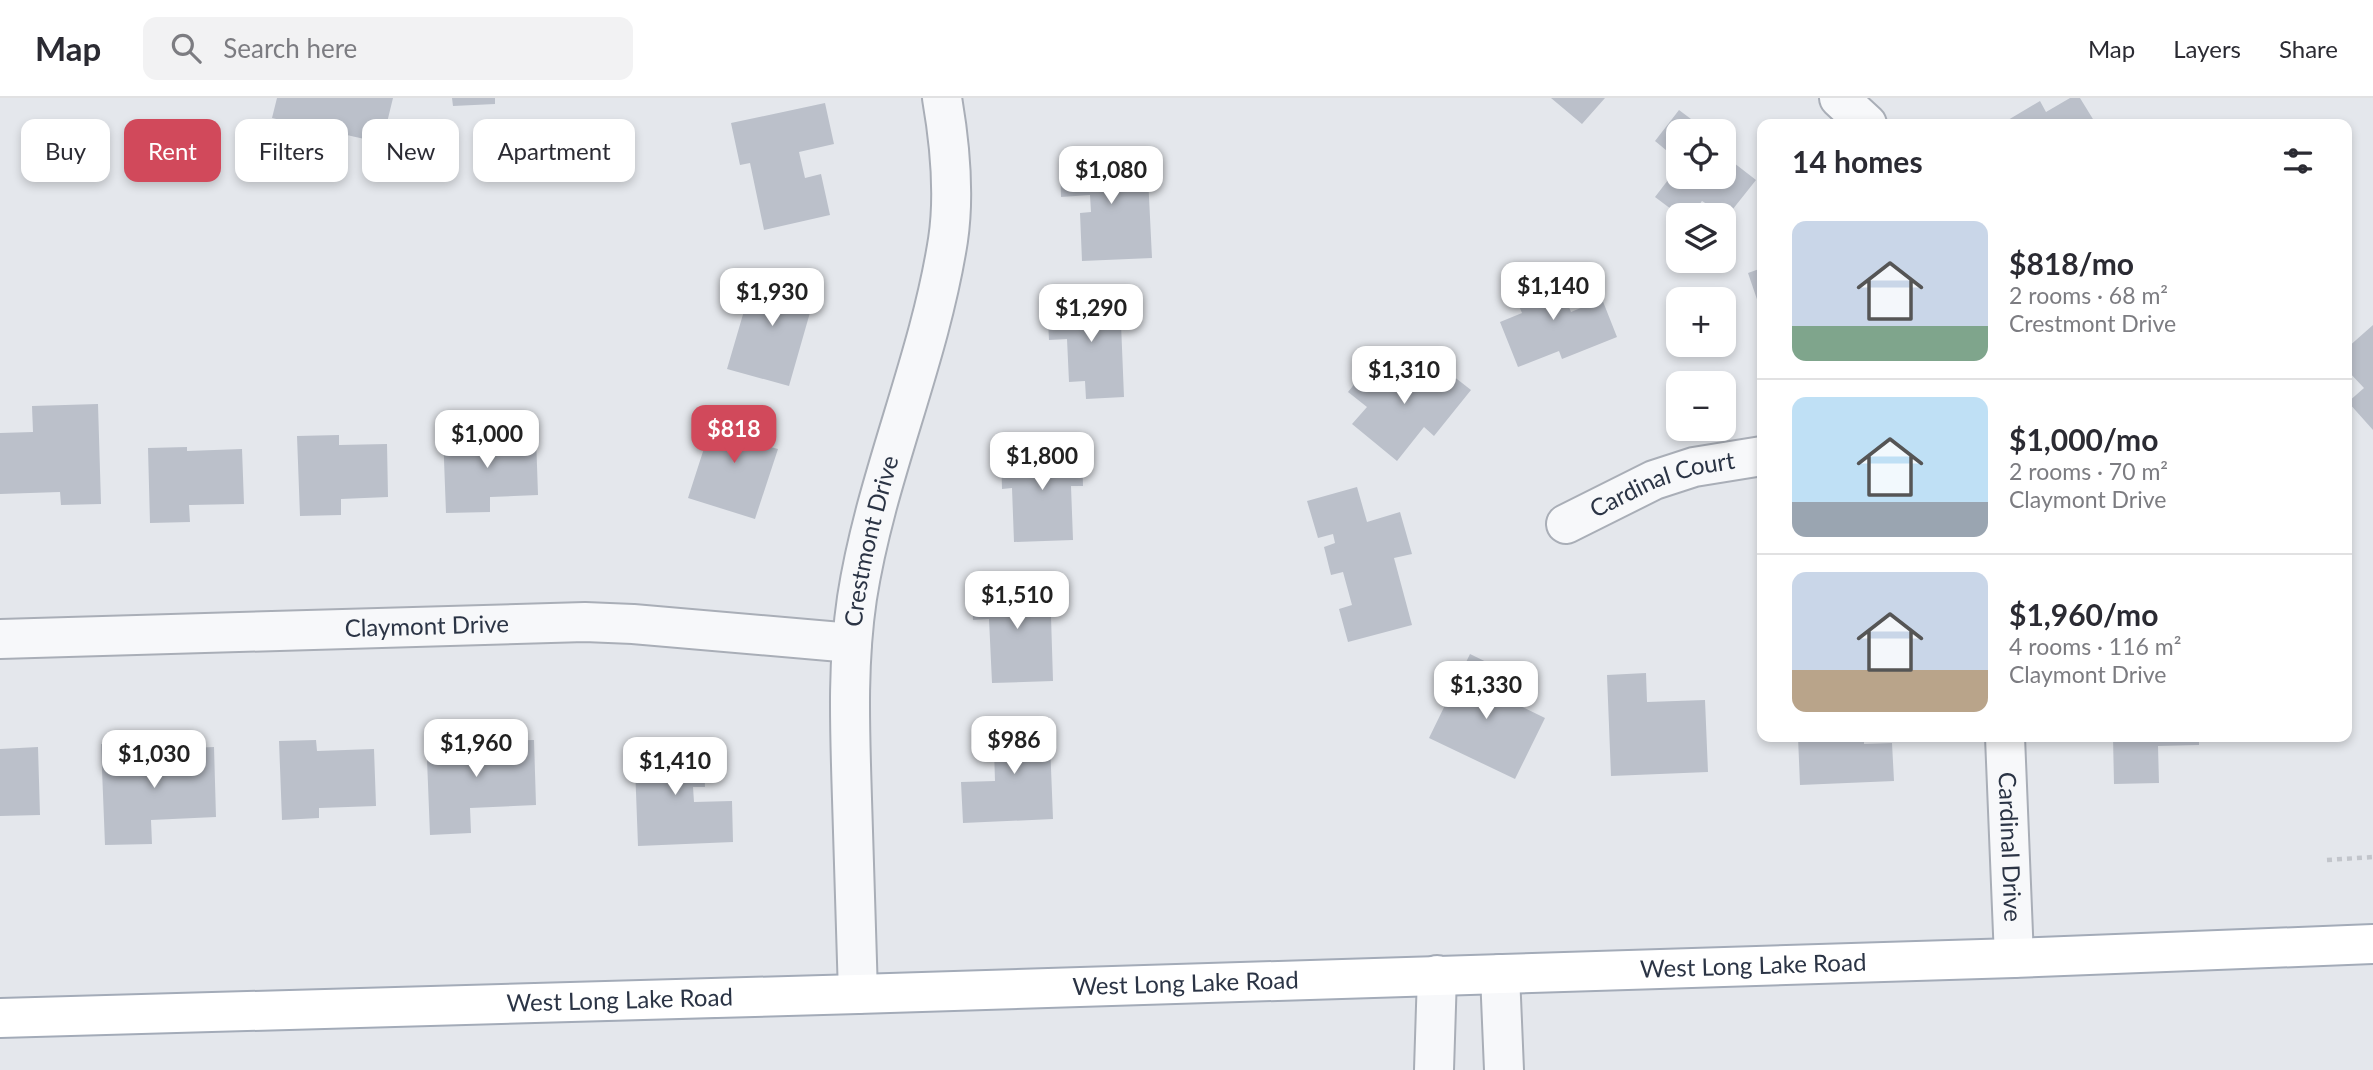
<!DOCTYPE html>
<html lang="en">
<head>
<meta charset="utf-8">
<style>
  :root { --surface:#fff; --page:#f2f2f3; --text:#2b2b33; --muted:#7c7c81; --line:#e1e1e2; --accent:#d1495b }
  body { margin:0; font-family:Lato,sans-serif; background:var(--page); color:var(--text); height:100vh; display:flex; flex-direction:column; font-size:26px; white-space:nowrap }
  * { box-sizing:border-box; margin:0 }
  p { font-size:23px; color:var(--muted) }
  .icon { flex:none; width:38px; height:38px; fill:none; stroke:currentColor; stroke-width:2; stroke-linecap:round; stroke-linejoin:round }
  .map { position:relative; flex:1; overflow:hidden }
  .drawer { position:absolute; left:1757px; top:21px; width:595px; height:623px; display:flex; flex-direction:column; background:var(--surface); border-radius:14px; box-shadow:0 4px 10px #0003 }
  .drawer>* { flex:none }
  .top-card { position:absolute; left:21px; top:21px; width:665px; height:63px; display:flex; gap:14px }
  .fabs { position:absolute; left:1666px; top:21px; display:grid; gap:14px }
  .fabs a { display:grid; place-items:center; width:70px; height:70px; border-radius:14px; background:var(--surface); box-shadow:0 4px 10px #0003; font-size:35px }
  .price { position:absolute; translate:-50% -60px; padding:0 16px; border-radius:14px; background:#fff; color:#222; font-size:23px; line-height:46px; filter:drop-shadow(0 2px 4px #0008) }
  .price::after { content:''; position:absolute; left:50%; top:42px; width:21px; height:16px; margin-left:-10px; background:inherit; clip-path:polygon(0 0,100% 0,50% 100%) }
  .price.active { background:var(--accent); color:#fff }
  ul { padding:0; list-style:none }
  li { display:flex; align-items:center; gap:21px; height:175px; padding:0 35px }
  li+li { border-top:2px solid var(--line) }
  li span { display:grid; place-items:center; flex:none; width:196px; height:140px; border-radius:14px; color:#555 }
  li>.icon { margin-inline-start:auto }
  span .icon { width:84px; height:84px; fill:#fffc; stroke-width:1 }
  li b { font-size:30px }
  h2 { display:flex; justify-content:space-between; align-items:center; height:84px; padding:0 35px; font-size:30px }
  .pill { padding:0 24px; border-radius:14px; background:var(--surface); box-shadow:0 4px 10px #0003; font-size:24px; line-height:63px }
  .pill.active { background:var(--accent); color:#fff }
  header { display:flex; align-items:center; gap:42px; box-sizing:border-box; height:98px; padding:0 35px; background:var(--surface); border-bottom:2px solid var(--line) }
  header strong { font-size:33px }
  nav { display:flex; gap:38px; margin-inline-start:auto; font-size:24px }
  .search { width:490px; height:63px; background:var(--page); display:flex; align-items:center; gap:18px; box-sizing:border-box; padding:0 24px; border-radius:14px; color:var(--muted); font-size:26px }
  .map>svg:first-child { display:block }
  .building { fill:#bbc0ca }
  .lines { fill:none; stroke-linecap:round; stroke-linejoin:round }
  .minor-casing { stroke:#a9aeb7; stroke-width:42 }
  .major-casing { stroke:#a3abb8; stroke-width:42 }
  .path { stroke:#c2c5cb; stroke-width:4.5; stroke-dasharray:5 5; stroke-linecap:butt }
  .minor { stroke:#f7f8fa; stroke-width:38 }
  .major { stroke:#fff; stroke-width:38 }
  .labels { text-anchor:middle; stroke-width:6; stroke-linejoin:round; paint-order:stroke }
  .street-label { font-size:24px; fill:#2b3445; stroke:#f4f6f9 }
</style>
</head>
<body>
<header>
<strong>Map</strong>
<div class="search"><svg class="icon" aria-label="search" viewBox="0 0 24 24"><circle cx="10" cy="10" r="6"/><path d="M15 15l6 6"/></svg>Search here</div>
<nav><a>Map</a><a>Layers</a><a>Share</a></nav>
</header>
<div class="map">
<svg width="2373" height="972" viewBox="0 0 2373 972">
  <rect width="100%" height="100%" fill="#e4e7ec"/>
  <path class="building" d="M277 0H393L382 45 272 20Z
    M452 0H495V6L453 8Z
    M1551 0H1605L1582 26Z
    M2070 0H2080L2096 26H2010L2008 22 2040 3 2046 14Z
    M825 5 834 46 799 54 805 80 821 76 830 117 764 132 750 65 740 67 731 25Z
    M1679 12 1707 33H1678V62L1655 43Z
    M1724 46 1730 51 1725 58 1756 82 1725 121 1724 117 1702 103 1691 117H1679L1655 99 1678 69V79H1724Z
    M1147 58 1152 160 1082 163 1080 115 1091 114 1090 97 1061 99 1060 62Z
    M1762 170V216L1748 175Z
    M756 172 817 190 789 288 727 271Z
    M1554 172 1571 214 1602 201 1617 239 1562 261 1559 253 1518 269 1500 224 1522 215 1511 189Z
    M1120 201 1124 299 1086 301 1085 283 1069 284 1067 241 1049 242 1047 204Z
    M2373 227V332L2348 304 2364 290 2347 272V250Z
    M1377 258 1418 292 1439 267 1471 292 1434 338 1424 329 1397 363 1352 326 1367 309 1348 294Z
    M98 306 101 406 61 407 60 394 0 396V335L33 334 32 308Z
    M717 310 769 326 763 347 778 351 755 421 688 400Z
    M488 334V340L536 338 538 397 490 399V414L446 415 443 335Z
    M339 337V347L387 346 388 399 341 401V417L300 418 297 338Z
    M187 349V353L242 351 244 406 189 407 190 424 150 425 148 350Z
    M1082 350 1083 388H1071L1073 442 1014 444 1012 390 1002 391 1001 353Z
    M1357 389 1367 424 1400 414 1412 456 1394 460 1412 527 1348 544 1339 511 1352 507 1343 474 1331 477 1324 449 1335 445 1333 436 1318 440 1307 403Z
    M1050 486 1053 583 992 585 989 521 973 522 971 489Z
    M1470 556 1507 574 1496 596 1545 620 1515 681 1429 640Z
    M1646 575 1647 604 1705 602 1708 674 1611 678 1607 577Z
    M1049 619 1053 721 963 725 961 684 995 683 993 621Z
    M467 635 468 651H490V643L534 642 536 707 470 710 471 735 430 737 426 636Z
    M691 639 692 665H704L705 689H693L694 704 732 703 733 744 638 748 634 641Z
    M1798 639H1864V646L1892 645 1894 683 1800 687Z
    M2113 639H2199V647L2158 648 2159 685 2114 686Z
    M316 642 317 653 374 651 376 708 319 710V720L282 722 279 643Z
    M148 644 150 671 168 670 167 651 214 649 216 719 151 722 152 746 105 747 101 646Z
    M38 649 40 717 0 718V651Z"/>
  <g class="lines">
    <g class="minor-casing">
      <g id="minor">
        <path d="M1839 0 1867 26"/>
        <path id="s1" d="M1566 426 1654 382 1694 369 1762 358"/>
        <path id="s2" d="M0 541 585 524 633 526 852 545"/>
        <path id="s3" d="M2005 639 2014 860"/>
        <path d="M1500 876 1504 972"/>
        <path id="s4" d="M858 896C856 831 854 766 852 701 850 633 847 567 857 500 876 378 929 264 948 142 955 95 950 46 942 0"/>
        <path d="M1434 972 1437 877"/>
      </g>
    </g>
    <g class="major-casing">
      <g id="major">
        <path id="s5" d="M0 920 858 896 2014 860 2373 846"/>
      </g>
    </g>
    <path class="path" d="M2327 762 2373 759"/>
    <use href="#minor" class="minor"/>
    <use href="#major" class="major"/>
  </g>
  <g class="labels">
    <g class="street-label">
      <text dy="8" stroke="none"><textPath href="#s1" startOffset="105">Cardinal Court</textPath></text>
      <text dy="8" stroke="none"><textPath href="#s4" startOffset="455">Crestmont Drive</textPath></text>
      <text dy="8" stroke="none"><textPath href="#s2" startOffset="427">Claymont Drive</textPath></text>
      <text dy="8" stroke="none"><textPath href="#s3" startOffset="110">Cardinal Drive</textPath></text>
      <text dy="8" stroke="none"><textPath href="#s5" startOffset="1754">West Long Lake Road</textPath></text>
      <text dy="8" stroke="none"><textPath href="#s5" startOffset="1186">West Long Lake Road</textPath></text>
      <text dy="8" stroke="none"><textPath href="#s5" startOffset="620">West Long Lake Road</textPath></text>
    </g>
  </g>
</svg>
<div class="fabs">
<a><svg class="icon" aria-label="locate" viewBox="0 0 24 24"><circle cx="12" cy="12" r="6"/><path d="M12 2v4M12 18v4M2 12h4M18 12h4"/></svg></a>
<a><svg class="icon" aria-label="layers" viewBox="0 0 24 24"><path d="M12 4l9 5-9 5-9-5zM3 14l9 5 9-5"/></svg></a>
<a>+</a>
<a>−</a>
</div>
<b class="price" style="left:1111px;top:108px">$1,080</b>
<b class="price" style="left:1553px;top:224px">$1,140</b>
<b class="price" style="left:772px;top:230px">$1,930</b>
<b class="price" style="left:1091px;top:246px">$1,290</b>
<b class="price" style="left:1404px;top:308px">$1,310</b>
<b class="price active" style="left:734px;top:367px">$818</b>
<b class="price" style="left:487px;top:372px">$1,000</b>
<b class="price" style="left:1042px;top:394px">$1,800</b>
<b class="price" style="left:1017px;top:533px">$1,510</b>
<b class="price" style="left:1486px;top:623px">$1,330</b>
<b class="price" style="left:1014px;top:678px">$986</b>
<b class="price" style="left:476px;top:681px">$1,960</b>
<b class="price" style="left:154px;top:692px">$1,030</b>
<b class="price" style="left:675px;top:699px">$1,410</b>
<div class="top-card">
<a class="pill">Buy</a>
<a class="pill active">Rent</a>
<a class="pill">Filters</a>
<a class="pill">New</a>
<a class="pill">Apartment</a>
</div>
<section class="drawer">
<h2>14 homes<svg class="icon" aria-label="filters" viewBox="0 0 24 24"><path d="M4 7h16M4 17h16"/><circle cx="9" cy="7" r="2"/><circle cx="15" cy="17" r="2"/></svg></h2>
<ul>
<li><span style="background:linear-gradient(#c9d6e8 75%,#7fa58c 0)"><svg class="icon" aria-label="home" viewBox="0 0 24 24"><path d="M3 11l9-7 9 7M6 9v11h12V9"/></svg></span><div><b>$818/mo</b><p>2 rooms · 68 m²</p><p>Crestmont Drive</p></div></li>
<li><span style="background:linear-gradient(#bfe0f5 75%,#9aa5b1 0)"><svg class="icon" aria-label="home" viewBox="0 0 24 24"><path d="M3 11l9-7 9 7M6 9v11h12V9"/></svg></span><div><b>$1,000/mo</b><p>2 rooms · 70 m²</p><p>Claymont Drive</p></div></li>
<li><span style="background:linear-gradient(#c9d6e8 70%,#b9a48a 0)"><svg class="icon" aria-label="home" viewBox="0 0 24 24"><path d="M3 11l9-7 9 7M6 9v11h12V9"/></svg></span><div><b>$1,960/mo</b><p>4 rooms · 116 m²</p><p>Claymont Drive</p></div></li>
</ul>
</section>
</div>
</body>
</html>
